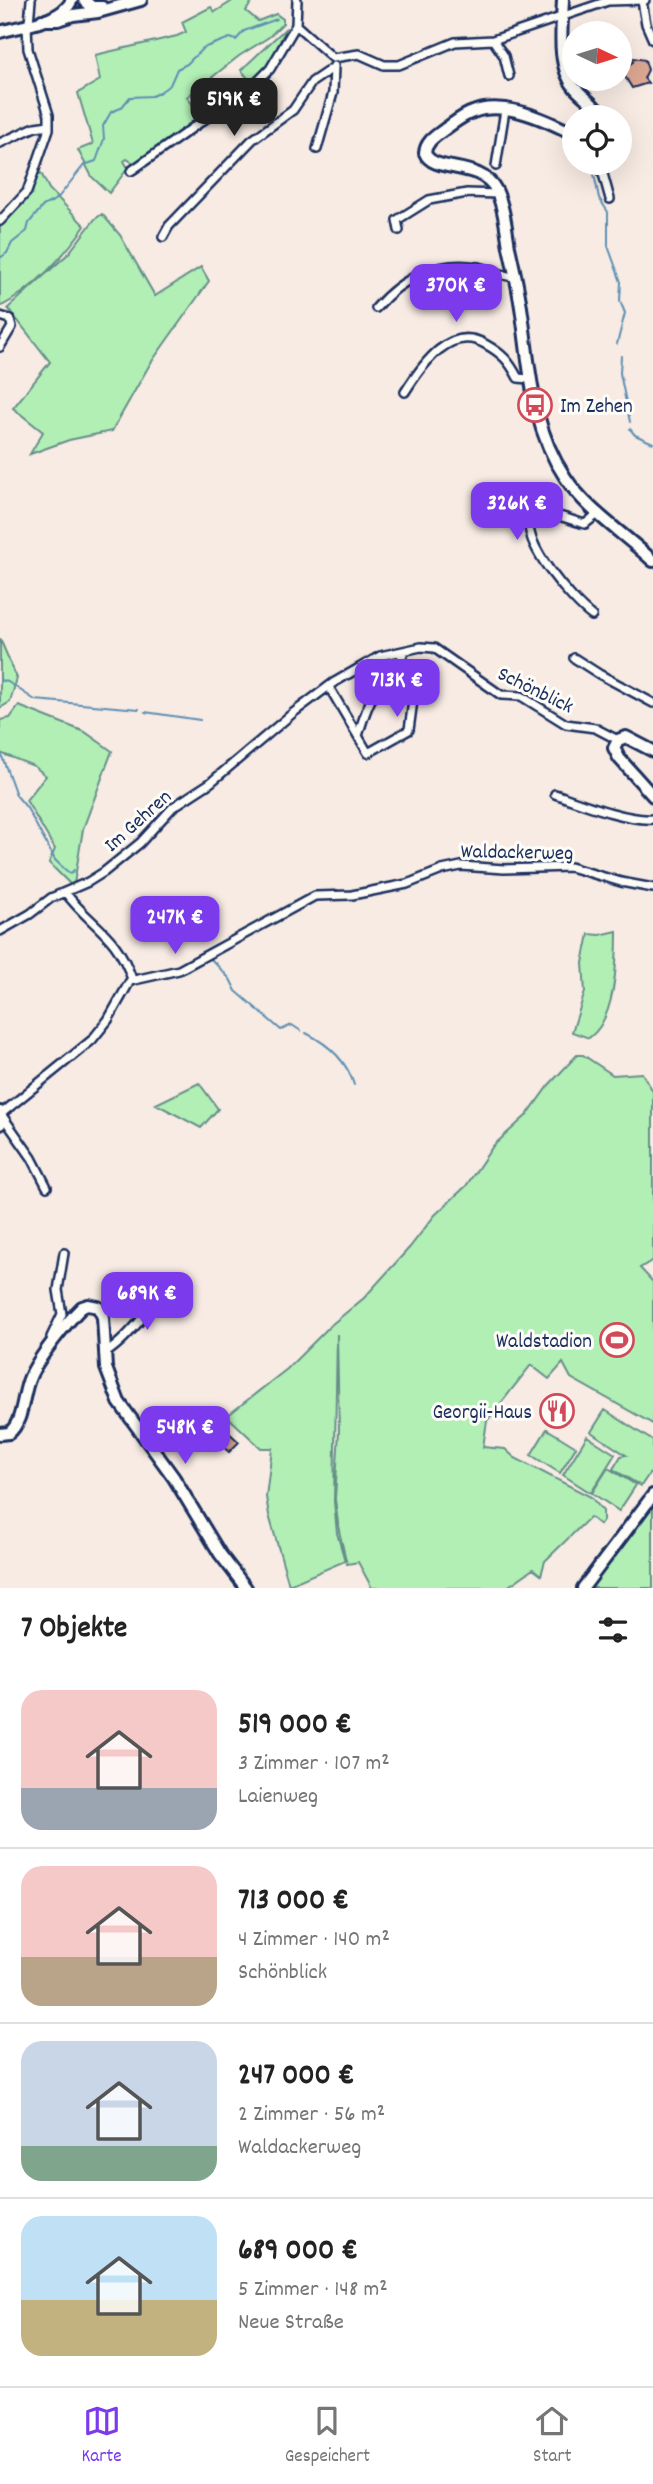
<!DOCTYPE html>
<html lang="de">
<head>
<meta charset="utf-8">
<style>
  :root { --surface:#fff; --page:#f2f2f2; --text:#222; --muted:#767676; --line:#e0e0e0; --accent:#7c3aed }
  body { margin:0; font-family:Dekko,sans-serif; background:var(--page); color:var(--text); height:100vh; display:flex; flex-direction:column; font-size:26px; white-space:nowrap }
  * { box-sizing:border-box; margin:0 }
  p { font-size:23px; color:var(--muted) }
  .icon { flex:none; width:38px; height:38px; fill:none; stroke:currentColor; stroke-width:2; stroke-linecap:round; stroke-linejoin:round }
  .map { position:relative; height:1588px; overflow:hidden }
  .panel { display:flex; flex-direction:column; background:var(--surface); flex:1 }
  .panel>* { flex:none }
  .needle { width:46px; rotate:94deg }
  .tools { position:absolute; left:562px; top:21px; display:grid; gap:14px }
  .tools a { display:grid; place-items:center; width:70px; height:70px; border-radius:50%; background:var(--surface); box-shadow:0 7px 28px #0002; font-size:35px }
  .price { position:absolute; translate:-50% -60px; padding:0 16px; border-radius:14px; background:var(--accent); color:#fff; font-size:23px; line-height:46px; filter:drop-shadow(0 2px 4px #0008) }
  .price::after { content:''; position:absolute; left:50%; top:42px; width:21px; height:16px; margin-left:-10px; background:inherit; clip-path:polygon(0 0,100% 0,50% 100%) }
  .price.current { background:#222; color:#fff }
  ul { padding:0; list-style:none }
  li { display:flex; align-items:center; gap:21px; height:175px; padding:0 21px }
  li+li { border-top:2px solid var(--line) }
  li span { display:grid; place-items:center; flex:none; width:196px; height:140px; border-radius:21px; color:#555 }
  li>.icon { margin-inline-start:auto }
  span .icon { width:84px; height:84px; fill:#fffc; stroke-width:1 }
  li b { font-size:30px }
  h2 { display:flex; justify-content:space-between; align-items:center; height:84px; padding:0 21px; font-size:30px }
  .tabs { display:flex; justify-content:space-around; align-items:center; height:98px; border-top:2px solid var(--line); background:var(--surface); font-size:19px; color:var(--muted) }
  .tabs a { display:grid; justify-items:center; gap:4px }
  .tabs .current { color:var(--accent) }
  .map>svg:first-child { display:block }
  .green { fill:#b2efb5; stroke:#668f8a; stroke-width:2 }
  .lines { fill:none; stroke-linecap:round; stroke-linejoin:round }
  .stream { stroke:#5e8fb3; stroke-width:2 }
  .building { fill:#dda892; stroke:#1b2f5e; stroke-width:2 }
  .street-casing { stroke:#1b2f5e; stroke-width:12 }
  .secondary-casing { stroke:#1b2f5e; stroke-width:16 }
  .street { stroke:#fdfcf7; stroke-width:7 }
  .secondary { stroke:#fdfcf7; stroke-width:10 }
  .labels { text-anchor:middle; stroke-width:6; stroke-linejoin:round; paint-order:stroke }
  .poi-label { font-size:21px; fill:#1b2f5e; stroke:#fdfcf7; text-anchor:end }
  .street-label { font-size:21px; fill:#1b2f5e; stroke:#fdfcf7 }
</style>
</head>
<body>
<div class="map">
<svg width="653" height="1588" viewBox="0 0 653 1588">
  <rect width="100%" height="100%" fill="#f7ebe3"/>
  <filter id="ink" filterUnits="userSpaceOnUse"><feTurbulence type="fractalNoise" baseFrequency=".0143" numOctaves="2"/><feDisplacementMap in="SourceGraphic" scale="14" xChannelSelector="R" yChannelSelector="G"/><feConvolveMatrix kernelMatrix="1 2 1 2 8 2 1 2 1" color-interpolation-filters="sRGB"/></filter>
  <g filter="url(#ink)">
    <path class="green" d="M234 0H253L246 11 258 21 276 14 283 19V23L269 37 239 56 187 97 202 117 136 165 127 159 124 161 128 168 109 193 92 177 78 150 93 144 78 93 100 80 95 55 177 36 186 32 182 22 211 7 215 12Z
      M286 28 271 61 251 82 241 70Z
      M41 173 49 189 85 226C64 256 33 290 0 307V227L25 202 37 175Z
      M102 214 120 235 155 296 201 267 209 281 150 364 112 431 69 440 30 454 43 432 13 408 50 362 8 308 68 254 95 219Z
      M0 639 17 678 10 702 0 708Z
      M19 706 85 732 112 751 83 829 74 884 71 885 49 863 55 849 26 800 46 776 34 766 0 753V720L10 718Z
      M617 931C617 961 616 1019 589 1038L572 1032 585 992 583 963 589 934 600 935Z
      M577 1055H583L613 1075 642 1073 653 1091V1260L640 1268 653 1282V1424L571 1378 563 1363 549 1379 531 1365 487 1421 483 1447 505 1449 515 1458 591 1497 603 1511V1521L600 1525 590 1517 545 1561 541 1575 533 1569 506 1588H372L358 1562 347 1564 339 1531 335 1499 339 1431 337 1334 334 1502 337 1533 345 1561 289 1585 269 1515 266 1497 272 1448H261L227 1416 287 1369 331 1325 364 1298 410 1247 435 1215 466 1186 493 1146 527 1115 548 1086Z
      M199 1083 218 1109 201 1128 156 1104Z
      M605 1410 653 1441V1473L649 1474 641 1486 613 1469 621 1456 626 1455 591 1432Z
      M547 1429 576 1447 560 1473 531 1455Z
      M587 1436 615 1454 591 1493 563 1475Z
      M608 1468 636 1485 619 1511 592 1493Z
      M653 1501V1588H587Z"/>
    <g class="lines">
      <path class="stream" d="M594 174 599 198 608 212V246L621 282 620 301 625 313 617 344
        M0 258 7 253 12 243 27 231 29 223 43 206 57 199 84 165 96 161 104 139 103 126 111 112 121 108 130 97 152 96 160 92 170 85 177 69 187 64 203 48 230 38 236 40 244 31 277 19
        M621 356 620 373 630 422
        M630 429 635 435 653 443
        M0 680 8 682 35 700 139 709
        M145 712 200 720
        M0 751 16 795 27 808 55 860 70 874 74 870
        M211 959 230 979 236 991 281 1030 292 1025 301 1031
        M306 1033C328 1044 347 1061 354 1085"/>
    </g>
    <path class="building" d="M634 58 645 60 648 70 644 78 648 83 632 88 621 70 633 62Z
      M214 79 218 83 212 89 219 97 204 109 193 96Z
      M216 1429 221 1434 225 1429 239 1442 229 1452 210 1435Z"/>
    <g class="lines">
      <g class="street-casing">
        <path id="street" d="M642 1 646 24 653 40
          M29 23 31 0
          M296 25 333 58
          M493 40 504 56 509 76
          M333 58 359 54 384 65H399L455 42 493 40 608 1 645 0
          M0 143 35 127 49 125
          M317 149 333 93 334 66
          M600 163 610 199
          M496 166 505 110
          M131 171 255 84 270 69 296 25 297 0
          M0 221 27 192 49 129V115L28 49 27 24
          M399 230 397 220 429 200 467 193 498 194
          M163 237 169 226 252 140 293 110 312 82 334 67
          M376 308C402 278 437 260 478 267 491 269 503 277 515 277
          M0 316 10 319 12 327 0 347
          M405 392C422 365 450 324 485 344 503 354 509 361 518 378L529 379
          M592 616C573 602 519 541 531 518 548 508 568 520 585 524L599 513
          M574 658 599 674 653 703
          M329 687 368 753 409 730 414 693 396 671
          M358 736C363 719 370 696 382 683 392 672 400 666 404 651
          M555 794C581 803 627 821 653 819
          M65 892C91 927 116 932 132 979
          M0 931 30 914 51 898 88 882 104 872 140 843 173 807 210 783 293 713 333 683 380 656 421 647 434 648 501 695 521 696 566 724 595 728 618 740
          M47 1187 32 1158 1 1114 92 1040 108 1020 130 981 179 970 315 896 352 895 407 884 442 870 461 866 504 869 570 867 621 882 653 888
          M51 1337 62 1314 58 1290 64 1253
          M104 1354C126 1341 153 1306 166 1285"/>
      </g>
      <g class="secondary-casing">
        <path id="secondary" d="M84 0 92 7H102
          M563 0C562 27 556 66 575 88 584 98 596 105 602 117
          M42 20H58L73 15 98 12 141 0
          M0 32C22 25 61 23 72 0
          M574 134C546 120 505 100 473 112 463 115 454 123 445 129 436 136 426 141 425 153 433 174 481 160 496 190 504 207 506 228 509 247 514 269 519 292 522 314 530 371 532 428 565 477 587 511 624 533 653 561
          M653 751 626 737 618 740 614 748 619 758 653 796
          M0 1112V1124
          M0 1434 9 1433C24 1421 22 1394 30 1377 38 1358 67 1322 82 1307L88 1305 98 1307 103 1317 106 1368 119 1402 174 1478 220 1554 246 1588
          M583 1588 653 1495"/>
      </g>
      <use href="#street" class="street"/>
      <use href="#secondary" class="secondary"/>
    </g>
  </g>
  <defs>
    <g id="bus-ring" transform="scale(1.75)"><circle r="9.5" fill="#fdfcf7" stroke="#d1495b" stroke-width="1.5"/><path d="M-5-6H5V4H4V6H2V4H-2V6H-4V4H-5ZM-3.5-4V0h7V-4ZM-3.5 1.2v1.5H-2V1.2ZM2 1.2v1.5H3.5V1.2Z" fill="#d1495b"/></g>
    <g id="stadium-ring" transform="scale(1.75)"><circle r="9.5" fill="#fdfcf7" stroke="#d1495b" stroke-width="1.5"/><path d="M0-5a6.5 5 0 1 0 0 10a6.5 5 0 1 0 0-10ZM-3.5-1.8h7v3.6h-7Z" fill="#d1495b"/></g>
    <g id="restaurant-ring" transform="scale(1.75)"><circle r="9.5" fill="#fdfcf7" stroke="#d1495b" stroke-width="1.5"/><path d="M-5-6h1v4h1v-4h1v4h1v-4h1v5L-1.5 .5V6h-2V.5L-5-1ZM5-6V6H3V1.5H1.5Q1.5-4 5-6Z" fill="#d1495b"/></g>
  </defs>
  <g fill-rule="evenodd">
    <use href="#bus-ring" x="535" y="405"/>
    <use href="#stadium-ring" x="617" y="1340"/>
    <use href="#restaurant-ring" x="557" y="1411"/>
  </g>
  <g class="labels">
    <g class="poi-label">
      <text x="560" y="412" text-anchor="start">Im Zehen</text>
      <text x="592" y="1347">Waldstadion</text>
      <text x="532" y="1418">Georgii-Haus</text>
    </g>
    <g class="street-label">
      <text transform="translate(536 689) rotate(26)" y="7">Schönblick</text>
      <text transform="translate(137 820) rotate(-42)" y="7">Im Gehren</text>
      <text transform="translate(517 851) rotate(1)" y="7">Waldackerweg</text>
    </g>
  </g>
</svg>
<div class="tools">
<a><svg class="needle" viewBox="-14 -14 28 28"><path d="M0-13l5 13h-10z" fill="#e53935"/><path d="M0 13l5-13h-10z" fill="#767676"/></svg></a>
<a><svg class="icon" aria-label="locate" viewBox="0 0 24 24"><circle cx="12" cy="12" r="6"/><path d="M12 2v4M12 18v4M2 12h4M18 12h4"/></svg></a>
</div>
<b class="price current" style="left:234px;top:138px">519K €</b>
<b class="price" style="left:456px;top:324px">370K €</b>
<b class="price" style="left:517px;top:542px">326K €</b>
<b class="price" style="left:397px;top:719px">713K €</b>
<b class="price" style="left:175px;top:956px">247K €</b>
<b class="price" style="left:147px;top:1332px">689K €</b>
<b class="price" style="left:185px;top:1466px">548K €</b>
</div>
<section class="panel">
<h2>7 Objekte<svg class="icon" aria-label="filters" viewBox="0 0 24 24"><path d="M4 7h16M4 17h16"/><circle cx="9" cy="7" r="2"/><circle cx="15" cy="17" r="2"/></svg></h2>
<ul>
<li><span style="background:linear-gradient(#f6c9c9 70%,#9aa5b1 0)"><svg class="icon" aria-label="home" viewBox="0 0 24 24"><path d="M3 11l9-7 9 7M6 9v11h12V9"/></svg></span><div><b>519 000 €</b><p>3 Zimmer · 107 m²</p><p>Laienweg</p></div></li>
<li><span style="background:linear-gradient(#f6c9c9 65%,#b9a48a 0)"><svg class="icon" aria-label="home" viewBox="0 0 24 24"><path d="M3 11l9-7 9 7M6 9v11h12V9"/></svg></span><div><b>713 000 €</b><p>4 Zimmer · 140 m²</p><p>Schönblick</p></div></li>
<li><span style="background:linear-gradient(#c9d6e8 75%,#7fa58c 0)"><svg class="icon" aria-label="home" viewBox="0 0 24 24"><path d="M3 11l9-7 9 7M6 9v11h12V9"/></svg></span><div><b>247 000 €</b><p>2 Zimmer · 56 m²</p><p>Waldackerweg</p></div></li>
<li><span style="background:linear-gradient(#bfe0f5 60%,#c2b280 0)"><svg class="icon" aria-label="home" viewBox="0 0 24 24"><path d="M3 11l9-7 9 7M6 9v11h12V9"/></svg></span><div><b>689 000 €</b><p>5 Zimmer · 148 m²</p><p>Neue Straße</p></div></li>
</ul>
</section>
<nav class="tabs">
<a class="current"><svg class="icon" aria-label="map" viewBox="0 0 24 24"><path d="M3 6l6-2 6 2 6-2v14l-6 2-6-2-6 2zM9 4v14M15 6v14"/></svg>Karte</a>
<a><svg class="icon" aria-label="saved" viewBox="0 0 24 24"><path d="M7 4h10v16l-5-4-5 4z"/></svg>Gespeichert</a>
<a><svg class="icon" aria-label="home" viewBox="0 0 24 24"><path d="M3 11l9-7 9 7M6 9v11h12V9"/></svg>Start</a>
</nav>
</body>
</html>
